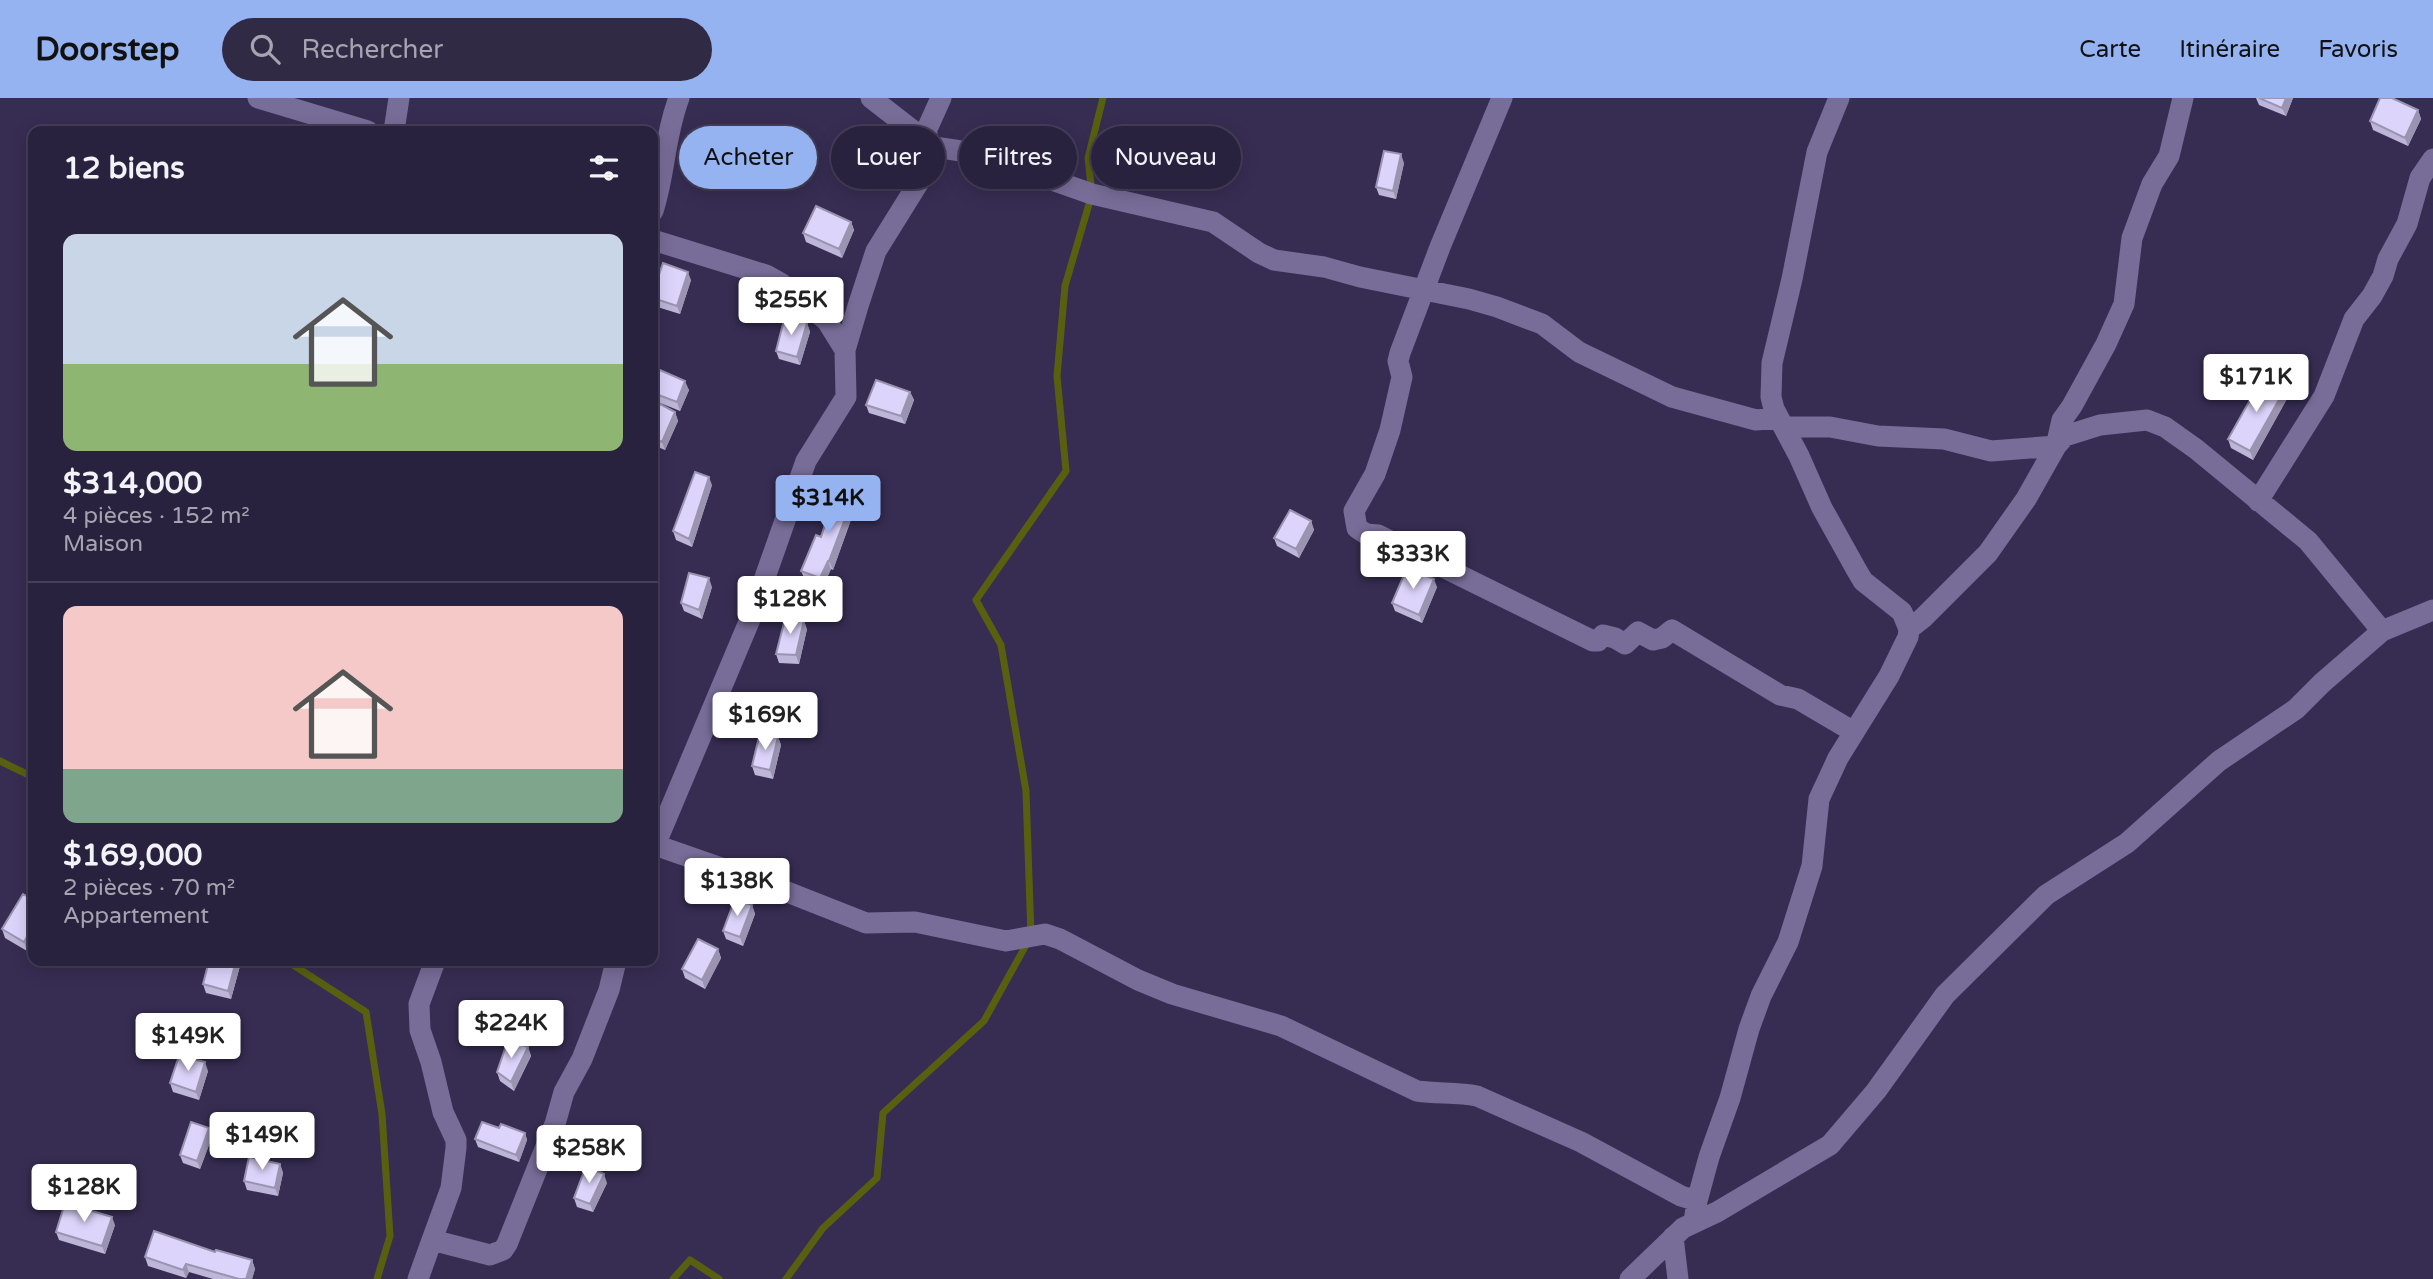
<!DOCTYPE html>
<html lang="fr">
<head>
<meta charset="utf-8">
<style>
  :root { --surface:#29223e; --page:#312a45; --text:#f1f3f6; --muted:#a5a4b0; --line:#453f58; --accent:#95b2f1 }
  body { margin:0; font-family:"Varela Round",sans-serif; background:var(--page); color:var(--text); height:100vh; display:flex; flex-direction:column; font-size:26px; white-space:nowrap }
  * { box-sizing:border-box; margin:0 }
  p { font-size:23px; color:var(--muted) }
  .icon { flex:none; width:38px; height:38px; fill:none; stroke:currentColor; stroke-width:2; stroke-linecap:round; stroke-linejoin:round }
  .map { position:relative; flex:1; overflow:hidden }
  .panel { position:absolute; left:28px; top:28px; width:630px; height:840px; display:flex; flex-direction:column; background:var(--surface); border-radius:14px; box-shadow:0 4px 18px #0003,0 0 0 2px var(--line) }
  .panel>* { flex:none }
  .hud { position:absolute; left:679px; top:28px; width:665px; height:63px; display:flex; gap:14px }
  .price { position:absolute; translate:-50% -60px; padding:0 16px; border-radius:7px; background:#fff; color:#222; font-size:23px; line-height:46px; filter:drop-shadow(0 2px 4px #0008) }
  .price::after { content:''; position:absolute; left:50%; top:42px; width:21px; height:16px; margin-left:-10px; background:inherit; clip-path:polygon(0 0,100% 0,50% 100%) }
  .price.on { background:var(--accent); color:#111 }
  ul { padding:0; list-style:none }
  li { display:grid; align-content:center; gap:14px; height:371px; padding:0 35px }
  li+li { border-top:2px solid var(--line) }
  li span { display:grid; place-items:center; height:217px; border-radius:14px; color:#555 }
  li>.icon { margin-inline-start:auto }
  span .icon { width:126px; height:126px; fill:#fffc; stroke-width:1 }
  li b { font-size:30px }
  h2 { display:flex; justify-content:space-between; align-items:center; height:84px; padding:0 35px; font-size:30px }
  .tag { padding:0 24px; border-radius:32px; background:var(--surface); box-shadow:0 4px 18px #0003,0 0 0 2px var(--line); font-size:24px; line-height:63px }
  .tag.on { background:var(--accent); color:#111 }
  header { display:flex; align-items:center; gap:42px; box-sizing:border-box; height:98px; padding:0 35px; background:var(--accent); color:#111 }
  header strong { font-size:33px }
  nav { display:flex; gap:38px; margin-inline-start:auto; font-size:24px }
  .search { width:490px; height:63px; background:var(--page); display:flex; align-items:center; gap:18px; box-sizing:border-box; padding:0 24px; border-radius:38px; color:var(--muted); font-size:26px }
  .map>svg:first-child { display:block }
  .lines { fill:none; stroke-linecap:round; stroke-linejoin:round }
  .stream { stroke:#586010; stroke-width:7 }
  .minor { stroke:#786d98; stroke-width:21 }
  .wall { fill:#beb6d8 }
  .shaded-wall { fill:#9b94b0 }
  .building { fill:#ddd4fb; stroke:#9b94b0; stroke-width:2 }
</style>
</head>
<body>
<header>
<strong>Doorstep</strong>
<div class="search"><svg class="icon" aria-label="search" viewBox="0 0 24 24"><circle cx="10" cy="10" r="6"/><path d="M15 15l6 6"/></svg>Rechercher</div>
<nav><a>Carte</a><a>Itinéraire</a><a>Favoris</a></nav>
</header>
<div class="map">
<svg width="2433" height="1181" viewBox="0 0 2433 1181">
  <rect width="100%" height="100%" fill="#372d53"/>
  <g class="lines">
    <path class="stream" d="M0 663 33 679
      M287 863 366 914 382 1016 390 1138 377 1181
      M673 1181 690 1162 719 1181
      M786 1181 823 1130 877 1080 883 1015 984 923 1031 838 1026 693 1001 547 976 502 1066 373 1057 278 1065 188 1092 96 1088 60 1103 0"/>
    <path class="minor" d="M258 0 368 33
      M871 0 934 49 975 55 1092 96 1213 124 1259 155 1274 162 1324 169 1360 179 1469 201 1497 209 1542 226 1579 254 1672 299 1756 322 1778 320
      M1502 0 1440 149 1400 255 1398 263 1402 279 1390 332 1375 376 1354 413 1357 430 1366 436 1378 437 1593 543H1598L1603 537 1615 540 1625 546 1638 534 1653 542 1662 540 1672 532 1780 597 1798 601 1854 634
      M394 33 399 0
      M653 113C665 76 665 36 679 0
      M653 142 766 177 782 186 827 223 845 252
      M1785 329H1830L1878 338 1944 341 1991 353 2056 348 2065 338 2100 327 2147 322 2165 329 2196 351 2308 443 2382 533
      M2258 403 2324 298 2354 221 2372 198 2383 178 2388 161 2407 126 2420 80 2433 61
      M1909 531 1923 520 1988 455 2026 401 2056 348 2062 322 2072 308 2106 246 2124 206 2132 140 2152 86 2169 58 2183 0
      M655 747 767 786 866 825 915 824 1006 843 1045 836 1060 841 1138 882 1172 896 1281 928 1417 993C1437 996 1457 994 1477 998L1581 1044 1681 1098 1697 1103
      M653 752 751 519 806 363 846 299 845 252 858 208 876 153 927 71V31L941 0
      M1694 1124 1697 1103 1709 1059 1730 1000 1749 931 1761 898 1788 844 1812 768 1819 701 1838 660 1889 578 1908 539 1909 531 1902 514 1863 483 1856 471 1822 410 1799 358 1774 311 1771 299 1772 265 1792 181 1817 54 1839 0
      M1673 1139 1678 1181
      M432 1142 451 1090 456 1050V1042L443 1014 431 964 420 932 419 906 435 863
      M418 1181 432 1142 490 1157 503 1152 507 1146 555 1026 564 994 582 961 609 892 616 863
      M1630 1181 1683 1130 1717 1114 1830 1047 1876 993 1945 897 2046 797 2127 745 2219 663 2296 611 2322 585 2382 533 2433 512"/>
  </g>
  <path class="wall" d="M2256 0H2293L2286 18 2259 7Z
    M2418 12 2421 21 2408 48 2373 32 2370 23Z
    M1404 65 1396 101 1379 97 1376 89Z
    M851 124 854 132 842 160 806 144 803 135Z
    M691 182 680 216 654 208 653 204V194Z
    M807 225 810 234 800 267 779 261 776 253Z
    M653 269 689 292 680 313 653 302Z
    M2285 291 2288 299 2253 362 2231 350 2228 341Z
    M910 294 914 302 905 326 869 315 866 307Z
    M675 314 678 323 665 352 653 347V320Z
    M712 387 692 449 676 442 673 433Z
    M854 397 857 405 833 472 831 471 823 489 805 482 801 473 821 439Z
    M1311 423 1314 432 1299 460 1277 448 1274 440Z
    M712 489 702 521 684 513 681 505Z
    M1437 489 1422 525 1395 513 1392 505Z
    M807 531 799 566 779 565 776 556Z
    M778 639 781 647 773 681 755 677 752 668Z
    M23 796 27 853 5 840 2 831Z
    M752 807 755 816 743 848 726 841 723 833Z
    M718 851 721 860 705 891 685 880 682 871Z
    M240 868 231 901 206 895 203 886Z
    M528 949 531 958 514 993 500 983 497 974Z
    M208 973 199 1002 173 994 170 985Z
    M209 1030 212 1039 200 1071 183 1065 180 1057Z
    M499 1030 525 1035 527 1042 519 1064 478 1049 475 1041Z
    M280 1066 283 1075 278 1098 247 1092 244 1083Z
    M607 1085 593 1114 577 1109 574 1100Z
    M115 1127 105 1156 59 1142 56 1134Z
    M145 1159 252 1162 255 1171 252 1181H213L189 1174 186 1180 148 1168Z"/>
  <path class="shaded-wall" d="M2286 0H2293L2286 18 2282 10Z
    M2418 12 2421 21 2408 48 2405 40Z
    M1401 56 1404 65 1396 101 1393 93Z
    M851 124 854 132 842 160 839 151Z
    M688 174 691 182 680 216 677 208Z
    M807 225 810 234 800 267 797 259Z
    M685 283 689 292 680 313 677 304Z
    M2285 291 2288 299 2253 362 2250 353Z
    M910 294 914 302 905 326 901 318Z
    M675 314 678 323 665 352 662 344Z
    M709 379 712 387 692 449 689 441Z
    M854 397 857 405 833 472 829 463Z
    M1311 423 1314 432 1299 460 1296 451Z
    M828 463 831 471 823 489 820 480Z
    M709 480 712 489 702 521 699 512Z
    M1434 481 1437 489 1422 525 1419 517Z
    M804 522 807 531 799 566 796 557Z
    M778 639 781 647 773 681 770 672Z
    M752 807 755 816 743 848 740 839Z
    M33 828V842L27 853 24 844Z
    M718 851 721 860 705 891 702 882Z
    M236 863H238L240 868 231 901 228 893Z
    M528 949 531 958 514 993 511 984Z
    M205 964 208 973 199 1002 196 994Z
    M209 1030 212 1039 200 1071 197 1063Z
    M525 1035 527 1042 519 1064 516 1057Z
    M280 1066 283 1075 278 1098 275 1090Z
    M604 1076 607 1085 593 1114 590 1106Z
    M112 1119 115 1127 105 1156 102 1148Z
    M252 1162 255 1171 252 1181H246Z
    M186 1166 189 1174 186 1180 183 1172Z"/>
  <path class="building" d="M2259 0H2286L2282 10Z
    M2380 0H2392L2418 12 2405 40 2370 23Z
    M1384 53 1401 56 1393 93 1376 89Z
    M816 108 851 124 839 151 803 135Z
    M663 165 688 174 677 208 653 200V194Z
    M785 218 807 225 797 259 776 253Z
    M653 269 685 283 677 304 653 295Z
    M2263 279 2285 291 2250 353 2228 341Z
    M876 282 910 294 901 318 866 307Z
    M660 306 675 314 662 344 653 340V320Z
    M695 374 709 379 689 441 673 433Z
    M837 390 854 397 829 463H828L820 480 801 473 816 437 821 439Z
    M1290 412 1311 423 1296 451 1274 440Z
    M1407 470 1434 481 1419 517 1392 505Z
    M689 475 709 480 699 512 681 505Z
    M786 517 804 522 796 557 776 556Z
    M760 635 778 639 770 672 752 668Z
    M23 796 33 802V828L24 844 2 831Z
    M735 801 752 807 740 839 723 833Z
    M698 841 718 851 702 882 682 871Z
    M209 863H236L228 893 203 886Z
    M508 942 528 949 511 984 497 974Z
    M179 958 205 964 196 994 170 985Z
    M191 1024 209 1030 197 1063 180 1057Z
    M482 1024 499 1030 501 1026 525 1035 516 1057 475 1041Z
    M249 1059 280 1066 275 1090 244 1083Z
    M586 1068 604 1076 590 1106 574 1100Z
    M65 1105 112 1119 102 1148 56 1134Z
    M154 1133 215 1154 216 1152 252 1162 246 1181H239L186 1166 183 1172 145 1159Z"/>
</svg>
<b class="price" style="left:791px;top:239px">$255K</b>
<b class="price" style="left:2256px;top:316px">$171K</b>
<b class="price on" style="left:828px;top:437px">$314K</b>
<b class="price" style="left:1413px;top:493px">$333K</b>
<b class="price" style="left:790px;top:538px">$128K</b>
<b class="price" style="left:765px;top:654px">$169K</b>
<b class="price" style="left:737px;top:820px">$138K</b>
<b class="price" style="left:511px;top:962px">$224K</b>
<b class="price" style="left:188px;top:975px">$149K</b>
<b class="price" style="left:262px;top:1074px">$149K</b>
<b class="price" style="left:589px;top:1087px">$258K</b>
<b class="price" style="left:84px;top:1126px">$128K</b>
<div class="hud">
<a class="tag on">Acheter</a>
<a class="tag">Louer</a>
<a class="tag">Filtres</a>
<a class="tag">Nouveau</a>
</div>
<section class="panel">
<h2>12 biens<svg class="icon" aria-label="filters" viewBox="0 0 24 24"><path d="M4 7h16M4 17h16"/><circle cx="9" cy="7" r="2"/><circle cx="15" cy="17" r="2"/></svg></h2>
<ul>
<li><span style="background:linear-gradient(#c9d6e8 60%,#8fb573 0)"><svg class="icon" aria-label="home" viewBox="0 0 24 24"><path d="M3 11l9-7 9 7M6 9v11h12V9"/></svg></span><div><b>$314,000</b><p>4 pièces · 152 m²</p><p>Maison</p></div></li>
<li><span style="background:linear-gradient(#f6c9c9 75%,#7fa58c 0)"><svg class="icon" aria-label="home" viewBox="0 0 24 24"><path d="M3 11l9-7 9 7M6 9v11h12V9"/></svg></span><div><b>$169,000</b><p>2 pièces · 70 m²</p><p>Appartement</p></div></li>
</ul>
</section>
</div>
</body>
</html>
